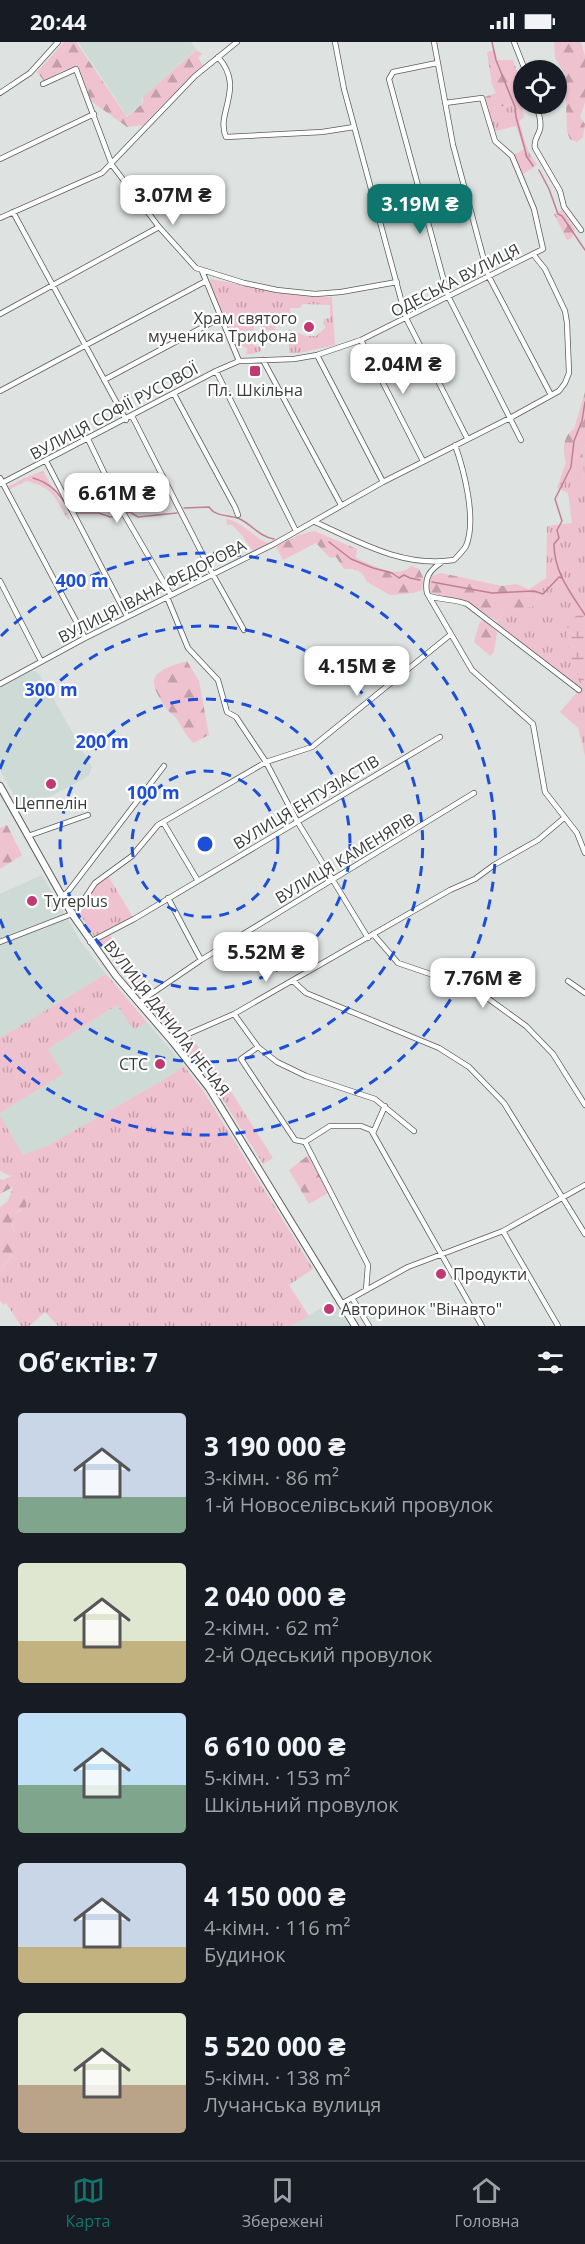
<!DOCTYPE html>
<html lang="uk">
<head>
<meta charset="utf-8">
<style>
  :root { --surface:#171b24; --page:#242831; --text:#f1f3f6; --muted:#9ea1a6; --line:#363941; --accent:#0f766e }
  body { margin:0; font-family:"Open Sans",sans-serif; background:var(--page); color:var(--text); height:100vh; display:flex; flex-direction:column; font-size:22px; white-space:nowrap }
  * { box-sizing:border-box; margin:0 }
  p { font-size:20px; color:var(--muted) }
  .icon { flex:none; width:33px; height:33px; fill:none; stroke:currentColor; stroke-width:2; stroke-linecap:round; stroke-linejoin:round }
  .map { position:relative; height:1284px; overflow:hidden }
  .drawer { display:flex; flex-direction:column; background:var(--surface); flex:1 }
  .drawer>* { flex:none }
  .fabs { position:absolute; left:513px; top:18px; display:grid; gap:12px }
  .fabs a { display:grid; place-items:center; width:54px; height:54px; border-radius:50%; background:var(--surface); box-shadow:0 2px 4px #0004; font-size:30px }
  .price { position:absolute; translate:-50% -51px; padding:0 14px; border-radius:12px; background:#fff; color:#222; font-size:20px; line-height:39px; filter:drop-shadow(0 2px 3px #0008) }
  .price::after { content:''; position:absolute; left:50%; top:36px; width:18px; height:14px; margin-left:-9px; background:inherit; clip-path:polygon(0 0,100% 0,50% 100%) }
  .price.selected { background:var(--accent); color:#fff }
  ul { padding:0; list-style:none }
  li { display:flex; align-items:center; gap:18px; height:150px; padding:0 18px }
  li span { display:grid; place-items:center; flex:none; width:168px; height:120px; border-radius:6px; color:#555 }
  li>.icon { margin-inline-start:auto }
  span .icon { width:72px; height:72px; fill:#fffc; stroke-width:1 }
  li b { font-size:26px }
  h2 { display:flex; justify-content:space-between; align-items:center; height:72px; padding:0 18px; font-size:26px }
  .status { display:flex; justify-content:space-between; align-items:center; height:42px; padding:0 30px; background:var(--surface); direction:ltr }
  .status svg { height:16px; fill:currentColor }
  .tabs { display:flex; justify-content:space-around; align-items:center; height:84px; border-top:2px solid var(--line); background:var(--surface); font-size:16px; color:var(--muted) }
  .tabs a { display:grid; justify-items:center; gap:3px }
  .tabs .selected { color:var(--accent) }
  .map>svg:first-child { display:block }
  .built { fill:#cddad5 }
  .grass { fill:url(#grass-tufts) }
  .forest { fill:url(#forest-firs) }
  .wetland { fill:url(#wetland-marsh) }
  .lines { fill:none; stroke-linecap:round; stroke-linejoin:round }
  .stream { stroke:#c17f95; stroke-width:1.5 }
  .minor-casing { stroke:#5a5e5c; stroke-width:6 }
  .secondary-casing { stroke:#5a5e5c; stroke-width:8 }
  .minor { stroke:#fff; stroke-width:4.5 }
  .secondary { stroke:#fff; stroke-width:6 }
  .ring { fill:none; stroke:#1d4ed8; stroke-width:3; stroke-dasharray:10 8 }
  .poi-dot { fill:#c13872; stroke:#fff; stroke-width:2 }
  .labels { text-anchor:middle; stroke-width:4.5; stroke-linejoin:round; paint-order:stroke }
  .street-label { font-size:16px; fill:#3b3d3c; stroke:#fff }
  .poi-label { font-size:16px; fill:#3b3d3c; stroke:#fff; text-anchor:start }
  .centre { fill:#1d4ed8; stroke:#fff; stroke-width:3 }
  .ring-label { font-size:18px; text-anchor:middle; font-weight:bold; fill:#1d4ed8; stroke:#fff; stroke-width:4.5; stroke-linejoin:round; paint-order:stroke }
</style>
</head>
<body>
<div class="status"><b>20:44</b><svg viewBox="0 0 49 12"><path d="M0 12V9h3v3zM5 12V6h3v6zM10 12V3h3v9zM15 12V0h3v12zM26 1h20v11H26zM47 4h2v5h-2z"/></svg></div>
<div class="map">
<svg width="585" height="1284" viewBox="0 0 585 1284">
  <defs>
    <pattern id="grass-tufts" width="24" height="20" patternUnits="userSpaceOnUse" patternTransform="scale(1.5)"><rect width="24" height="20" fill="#efc2cf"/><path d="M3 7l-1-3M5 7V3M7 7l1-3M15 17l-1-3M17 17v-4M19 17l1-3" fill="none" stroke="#c39fa9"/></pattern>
    <pattern id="forest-firs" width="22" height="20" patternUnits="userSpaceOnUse" patternTransform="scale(1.5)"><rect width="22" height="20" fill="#efc2cf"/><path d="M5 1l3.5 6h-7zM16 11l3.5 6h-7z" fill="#c39fa9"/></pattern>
    <pattern id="wetland-marsh" width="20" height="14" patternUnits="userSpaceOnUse" patternTransform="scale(1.5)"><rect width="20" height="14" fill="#efc2cf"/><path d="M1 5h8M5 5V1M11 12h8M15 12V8" fill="none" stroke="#c39fa9"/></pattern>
  </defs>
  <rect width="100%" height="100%" fill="#dee3e1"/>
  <path class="built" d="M78 0H191L196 7 141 57 142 61 127 74Z
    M35 629 40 633 92 725 89 733 82 738 49 755 20 765 0 728V644L24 630Z
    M42 833 81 900 106 932 0 996V852Z
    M117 963 134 987 147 980 184 1024 165 1037 49 1103 22 1114 0 1074V1071L62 1032 48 1007Z
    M333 1259 349 1284H291Z"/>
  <path class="grass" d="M521 40 520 49 524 76 519 79 528 109 537 123 520 134 512 114 524 107 516 84 492 90 486 67 513 62 508 48Z
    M210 237 278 250 315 255H332L335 303 299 311H289V287L306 294H316L326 285 323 282 324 277 330 276V263L302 262 300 266H290L291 279 286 276 281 283 275 284V288H262L261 284 254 283V288L250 290 253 303 261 305V309L252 312H246L247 306 241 304 238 298 231 296 209 243Z
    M585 403V714L578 686 560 670 578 649 495 583 504 569 534 564 540 552 529 547 546 536 547 484 572 481 568 451 557 446 566 420H573L584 437 582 406Z
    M43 429 70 477 68 478C55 455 54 446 26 439L7 449 6 446 24 436Z
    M226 477C241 479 253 495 268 501L286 492V495L254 511 241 492 232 483H227Z
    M107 832 134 877 108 891 220 1032 273 1116 263 1122 212 1040 96 897 77 868 92 844Z
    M106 932 147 980 134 988 117 963 48 1007 63 1032 0 1071V996Z
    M184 1024 204 1050 313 1227 289 1243 309 1274 291 1284H58L45 1270 29 1284H21L6 1261 4 1263 0 1259V1229L12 1214 16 1193 11 1178 14 1171 22 1168 13 1133 10 1134 0 1129V1074L23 1113 49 1103 165 1037Z"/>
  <path class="forest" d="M64 0H76L127 75 143 61V55L196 8 202 12 198 16 203 23 143 83 127 85 91 59 78 25 62 29 44 39 37 30Z
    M554 0H581L585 14V60L580 75 585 82 583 95 577 100 570 97 567 90 565 32 555 16Z
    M495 8 497 18H513L521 40 508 48 514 62 486 67 482 56 496 51 492 43 487 10Z
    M562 168 575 187 572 196 567 198 554 172Z
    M585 350V403L582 406 584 437 575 439 573 421 566 420C562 409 563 393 574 387Z
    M314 489 357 507 356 516C371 523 398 538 411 524L419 527 423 535 422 548 413 551 390 553 367 540 362 531 353 527H344L336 515 330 516 316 501 283 518 276 504 299 493Z
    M441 531 502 544 516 542 540 552 534 564 504 569 497 579 458 556 443 555 430 550 428 542 432 534Z
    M483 577 497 590 494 609 490 614 474 600 479 582Z
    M187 619 199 639 209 693 193 701C186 694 179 679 175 675 167 668 163 662 158 653 144 629 169 625 187 619Z
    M7 783 22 813 0 827V786Z
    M311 1111 330 1150 309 1162 289 1128Z
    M13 1133 22 1137 29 1153 25 1165C22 1168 17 1168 14 1172 7 1182 18 1190 17 1200 16 1212 6 1220 0 1229V1165L8 1159 13 1145 0 1152V1137L3 1138Z"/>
  <path class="wetland" d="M584 572 585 573V648C577 629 548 577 584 572Z"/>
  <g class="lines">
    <path class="stream" d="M492 0 496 18 515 65 516 75 527 115 533 124
      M539 128 549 147 558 172 562 174 585 208
      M585 360 582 379 574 399 571 425 555 457 562 479 557 488 559 496 554 502C554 531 571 551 585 573
      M33 436C51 441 60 452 69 468
      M184 466 209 465C216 476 230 472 240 477 252 483 260 495 274 497
      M76 471H99L110 475 121 473
      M127 471 130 470 138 475 177 471
      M329 500 351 517 373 526 392 531 399 536 404 533 410 536 420 538
      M432 540 492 551 534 549 543 552 559 535 562 536"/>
    <g class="minor-casing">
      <path id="minor" d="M335 0 344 47 406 276 467 396
        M434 0 453 103 488 233 551 353
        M514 0 525 28
        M218 15C246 46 215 71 226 95L322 90 354 85
        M437 21 393 30 389 37 448 254 521 398
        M43 42 76 27 112 123 159 185 196 226 244 241 277 248 315 252 341 250 397 240
        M0 51 30 31 58 0
        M536 62C538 69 542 79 540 87 538 95 533 98 535 106L560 149 564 165 581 188
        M0 117 94 72
        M13 170 126 378
        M0 176 102 131 195 34 237 0
        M202 229 239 319
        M0 272 159 185
        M361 298 423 419
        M317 313 383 440
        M263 318 341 463
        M216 329 296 489
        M104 338 220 276
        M0 349 206 239
        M174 352 235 465 238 473
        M132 374 212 531 244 588
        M88 397 124 472 171 553
        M46 419 127 574
        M0 436 85 596
        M0 442 216 329 239 319 294 317 317 313 361 298 543 207 534 167 512 114 495 99 482 56 445 61
        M315 480C359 500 403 526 454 518 458 514 463 509 466 504 477 478 464 428 455 403
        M442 520C430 528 424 535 427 551L472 628 533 682 545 750 577 791 585 811
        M0 539 41 619
        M429 554C441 558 455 557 467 562L579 648
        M167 555 188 606 218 638 227 670 236 675 266 720 297 779 368 896
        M0 642 85 596 274 502 383 440 510 376 559 349 565 341 569 331 567 281 565 269 545 227 533 212
        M163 780 198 839
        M28 794 88 773
        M61 854 67 851 164 724
        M168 856 201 918
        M373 892 398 921 442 936 486 955 526 984 553 1012 585 1063
        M0 900 72 872 77 868 95 841 132 814 158 783 266 720 312 705 450 593
        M90 900 134 877 440 695
        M293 939 306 951 439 1006 469 1025 504 1061 585 1192
        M568 939 585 951
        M138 961 201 918 474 751
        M234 972 258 1005 277 1020 306 1034 375 1057 414 1089
        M172 999 234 972 450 848 475 837 494 823 538 798 564 776
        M258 1005 241 1017 295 1098 305 1100
        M373 1091 385 1064
        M305 1100 330 1084H361L371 1088 482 1284
        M305 1100 368 1223 366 1248
        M503 1189 558 1284
        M352 1256 369 1284
        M341 1262 408 1225 503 1189 585 1143"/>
    </g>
    <g class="secondary-casing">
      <path id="secondary" d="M0 744 72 872 116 934 172 999 209 1046 355 1284"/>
    </g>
    <use href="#minor" class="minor"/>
    <use href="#secondary" class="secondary"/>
  </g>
  <g class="ring">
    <circle cx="205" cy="802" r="73"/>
    <circle cx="205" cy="802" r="145"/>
    <path d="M0 727A218 218 0 1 1 0 877"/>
    <path d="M1 594A291 291 0 1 1 1 1010"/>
  </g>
  <g class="poi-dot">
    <circle cx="309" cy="285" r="6"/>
    <rect x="249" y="323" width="12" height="12" rx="3"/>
    <circle cx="51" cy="742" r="6"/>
    <circle cx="32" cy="859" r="6"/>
    <circle cx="160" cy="1022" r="6"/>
    <circle cx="441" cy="1232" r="6"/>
    <circle cx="329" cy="1267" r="6"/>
  </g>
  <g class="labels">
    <g class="street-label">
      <text transform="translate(455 238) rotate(-27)" y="6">ОДЕСЬКА ВУЛИЦЯ</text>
      <text transform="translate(114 369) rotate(-28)" y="6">ВУЛИЦЯ СОФІЇ РУСОВОЇ</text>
      <text transform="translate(152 549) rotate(-27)" y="6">ВУЛИЦЯ ІВАНА ФЕДОРОВА</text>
      <text transform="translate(306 760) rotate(-31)" y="6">ВУЛИЦЯ ЕНТУЗІАСТІВ</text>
      <text transform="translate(345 816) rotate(-31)" y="6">ВУЛИЦЯ КАМЕНЯРІВ</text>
      <text transform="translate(167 976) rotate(52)" y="6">ВУЛИЦЯ ДАНИЛА НЕЧАЯ</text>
    </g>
    <g class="poi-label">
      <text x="297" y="282" text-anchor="end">Храм святого<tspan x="297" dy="18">мученика Трифона</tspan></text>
      <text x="255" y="354" text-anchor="middle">Пл. Шкільна</text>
      <text x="51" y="767" text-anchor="middle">Цеппелін</text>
      <text x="44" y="865">Tyreplus</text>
      <text x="148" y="1028" text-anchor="end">СТС</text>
      <text x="453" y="1238">Продукти</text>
      <text x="341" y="1273">Авторинок "Вінавто"</text>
    </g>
  </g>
  <circle cx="205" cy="802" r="9" class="centre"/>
  <g class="ring-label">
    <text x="82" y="545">400 m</text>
    <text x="51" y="654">300 m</text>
    <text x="102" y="706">200 m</text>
    <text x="153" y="757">100 m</text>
  </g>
</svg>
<div class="fabs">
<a><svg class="icon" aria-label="locate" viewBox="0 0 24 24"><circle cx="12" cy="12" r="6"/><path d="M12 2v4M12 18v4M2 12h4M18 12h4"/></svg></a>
</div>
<b class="price" style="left:173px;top:184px">3.07M ₴</b>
<b class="price selected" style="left:420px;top:193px">3.19M ₴</b>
<b class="price" style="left:403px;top:353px">2.04M ₴</b>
<b class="price" style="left:117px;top:482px">6.61M ₴</b>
<b class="price" style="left:357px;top:655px">4.15M ₴</b>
<b class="price" style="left:266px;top:941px">5.52M ₴</b>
<b class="price" style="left:483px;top:967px">7.76M ₴</b>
</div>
<section class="drawer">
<h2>Об’єктів: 7<svg class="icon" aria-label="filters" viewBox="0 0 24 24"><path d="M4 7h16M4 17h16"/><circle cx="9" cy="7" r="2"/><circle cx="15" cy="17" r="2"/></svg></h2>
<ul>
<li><span style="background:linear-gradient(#c9d6e8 70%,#7fa58c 0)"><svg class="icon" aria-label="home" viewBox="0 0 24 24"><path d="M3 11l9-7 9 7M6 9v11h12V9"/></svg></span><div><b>3 190 000 ₴</b><p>3-кімн. · 86 m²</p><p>1-й Новоселівський провулок</p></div></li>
<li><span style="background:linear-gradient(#dfe7d0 65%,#c2b280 0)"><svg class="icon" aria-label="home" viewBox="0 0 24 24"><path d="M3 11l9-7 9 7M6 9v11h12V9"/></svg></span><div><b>2 040 000 ₴</b><p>2-кімн. · 62 m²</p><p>2-й Одеський провулок</p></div></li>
<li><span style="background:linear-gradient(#bfe0f5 60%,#7fa58c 0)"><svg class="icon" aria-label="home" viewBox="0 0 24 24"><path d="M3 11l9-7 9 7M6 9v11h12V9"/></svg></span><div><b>6 610 000 ₴</b><p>5-кімн. · 153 m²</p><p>Шкільний провулок</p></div></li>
<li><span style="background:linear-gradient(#c9d6e8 70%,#c2b280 0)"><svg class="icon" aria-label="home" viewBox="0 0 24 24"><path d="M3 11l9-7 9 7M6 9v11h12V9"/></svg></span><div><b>4 150 000 ₴</b><p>4-кімн. · 116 m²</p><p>Будинок</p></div></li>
<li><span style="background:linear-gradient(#dfe7d0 60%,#b9a48a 0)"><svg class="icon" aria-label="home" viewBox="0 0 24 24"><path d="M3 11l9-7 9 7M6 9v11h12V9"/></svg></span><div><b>5 520 000 ₴</b><p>5-кімн. · 138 m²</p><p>Лучанська вулиця</p></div></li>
</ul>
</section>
<nav class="tabs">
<a class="selected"><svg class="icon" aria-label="map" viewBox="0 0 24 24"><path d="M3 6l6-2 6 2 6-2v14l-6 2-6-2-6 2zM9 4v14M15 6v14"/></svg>Карта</a>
<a><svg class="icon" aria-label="saved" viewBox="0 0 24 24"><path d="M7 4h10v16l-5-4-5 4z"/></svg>Збережені</a>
<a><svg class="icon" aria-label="home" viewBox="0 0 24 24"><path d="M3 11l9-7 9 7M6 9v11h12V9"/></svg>Головна</a>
</nav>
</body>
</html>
